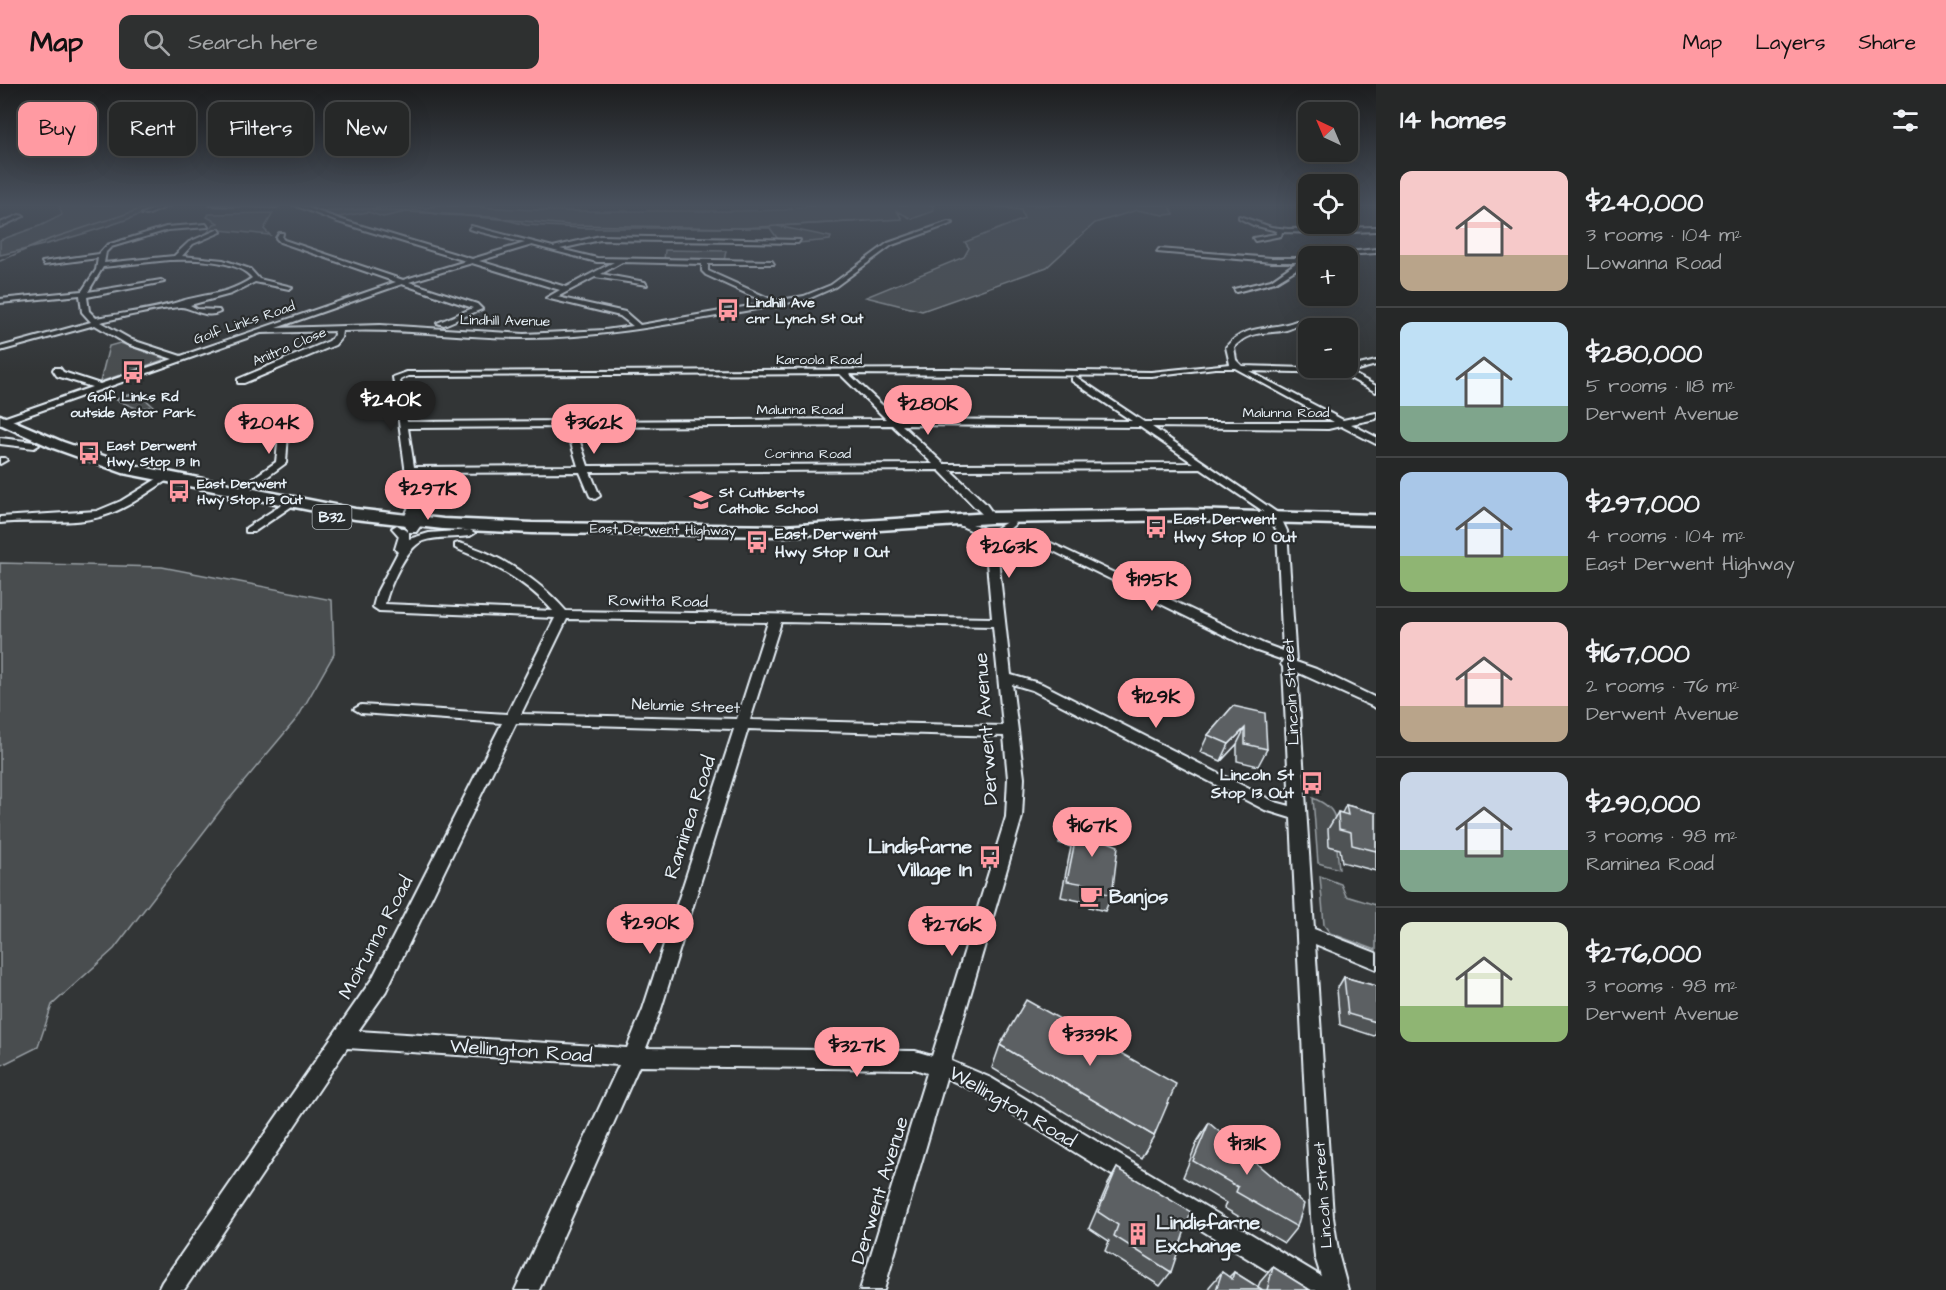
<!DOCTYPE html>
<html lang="en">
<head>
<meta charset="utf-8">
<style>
  :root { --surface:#262828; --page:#2e3030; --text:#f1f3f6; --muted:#a4a6a8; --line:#424445; --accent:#ff9aa2 }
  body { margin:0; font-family:"Architects Daughter",sans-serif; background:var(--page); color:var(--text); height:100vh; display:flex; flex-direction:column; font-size:22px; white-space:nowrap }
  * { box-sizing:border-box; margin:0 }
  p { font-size:20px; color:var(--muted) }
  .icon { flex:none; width:33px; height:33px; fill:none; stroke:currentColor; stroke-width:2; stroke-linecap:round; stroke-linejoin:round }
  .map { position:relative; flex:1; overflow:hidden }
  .details { display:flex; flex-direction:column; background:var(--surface); width:570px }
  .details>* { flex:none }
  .guide { position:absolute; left:18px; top:18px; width:570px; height:54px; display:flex; gap:12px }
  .needle { width:39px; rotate:316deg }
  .fabs { position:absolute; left:1298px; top:18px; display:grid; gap:12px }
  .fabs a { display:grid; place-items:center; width:60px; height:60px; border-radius:12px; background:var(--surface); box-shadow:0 6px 24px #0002,0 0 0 2px var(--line); font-size:30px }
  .price { position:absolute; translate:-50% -51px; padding:0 14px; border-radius:21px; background:var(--accent); color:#111; font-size:20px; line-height:39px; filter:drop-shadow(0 2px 3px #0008) }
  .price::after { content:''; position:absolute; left:50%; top:36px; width:18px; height:14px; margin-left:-9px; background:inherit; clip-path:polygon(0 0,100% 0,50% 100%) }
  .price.active { background:#222; color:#fff }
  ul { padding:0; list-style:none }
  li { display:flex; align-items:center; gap:18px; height:150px; padding:0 24px }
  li+li { border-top:2px solid var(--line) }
  li span { display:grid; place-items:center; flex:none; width:168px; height:120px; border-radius:12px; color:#555 }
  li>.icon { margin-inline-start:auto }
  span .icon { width:72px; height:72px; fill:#fffc; stroke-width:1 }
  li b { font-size:26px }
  h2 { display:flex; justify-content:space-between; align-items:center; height:72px; padding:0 24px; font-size:26px }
  .tag { padding:0 21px; border-radius:12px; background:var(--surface); box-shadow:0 6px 24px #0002,0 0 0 2px var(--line); font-size:21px; line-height:54px }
  .tag.active { background:var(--accent); color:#111 }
  header { display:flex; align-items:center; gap:36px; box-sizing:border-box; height:84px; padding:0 30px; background:var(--accent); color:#111 }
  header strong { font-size:28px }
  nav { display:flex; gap:33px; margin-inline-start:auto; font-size:21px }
  .search { width:420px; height:54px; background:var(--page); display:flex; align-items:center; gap:15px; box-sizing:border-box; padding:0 21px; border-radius:12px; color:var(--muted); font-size:22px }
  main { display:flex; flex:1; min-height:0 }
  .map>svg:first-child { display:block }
  .green { fill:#494d4f; stroke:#989fa4; stroke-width:1.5 }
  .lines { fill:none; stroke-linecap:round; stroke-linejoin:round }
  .stream { stroke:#9fa5aa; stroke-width:1.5 }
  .street-casing { stroke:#e8f1f8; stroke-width:4 }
  .primary-casing { stroke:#e8f1f8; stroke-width:5 }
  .street { fill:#2a2d2e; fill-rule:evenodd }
  .primary { fill:#2a2d2e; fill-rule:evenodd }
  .wall { fill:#4f5355; stroke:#e8f1f8; stroke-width:1.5 }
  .shaded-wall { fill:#404345; stroke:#e8f1f8; stroke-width:1.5 }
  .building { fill:#5c6063; stroke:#e8f1f8; stroke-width:1.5 }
  .labels { text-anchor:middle; stroke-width:4.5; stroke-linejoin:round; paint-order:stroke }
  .far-poi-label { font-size:14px; font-weight:bold; fill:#e8f1f8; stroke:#2a2d2e; text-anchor:start }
  .far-street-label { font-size:14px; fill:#e8f1f8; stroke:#2a2d2e }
  .shield { fill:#2a2d2e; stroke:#afb6bb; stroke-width:1.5 }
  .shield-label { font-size:15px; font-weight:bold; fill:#e8f1f8 }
  .poi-label { font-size:16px; font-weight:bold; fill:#e8f1f8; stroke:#2a2d2e; text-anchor:start }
  .street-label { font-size:16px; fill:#e8f1f8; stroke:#2a2d2e }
  .near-street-label { font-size:20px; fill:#e8f1f8; stroke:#2a2d2e }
  .near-poi-label { font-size:20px; font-weight:bold; fill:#e8f1f8; stroke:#2a2d2e; text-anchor:start }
</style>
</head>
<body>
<header>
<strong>Map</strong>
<div class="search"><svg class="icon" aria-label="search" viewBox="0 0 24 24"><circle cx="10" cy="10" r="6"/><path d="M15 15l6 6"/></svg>Search here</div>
<nav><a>Map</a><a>Layers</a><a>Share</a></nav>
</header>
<main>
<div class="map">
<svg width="1376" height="1206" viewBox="0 0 1376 1206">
  <rect width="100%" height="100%" fill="#323536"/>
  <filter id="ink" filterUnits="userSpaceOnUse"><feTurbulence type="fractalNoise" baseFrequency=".0167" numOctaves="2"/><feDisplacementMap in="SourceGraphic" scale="12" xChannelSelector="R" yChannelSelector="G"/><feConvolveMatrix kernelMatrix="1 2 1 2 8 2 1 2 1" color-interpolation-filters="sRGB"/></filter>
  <g filter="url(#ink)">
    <path class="green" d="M59 121H165C111 143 57 159 0 171V156L42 141 62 131Z
      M439 121 555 127H741L785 126 818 121H933L934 127 912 135 897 127 902 135 777 142 831 153 830 156 787 160 780 158 770 144H583L526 141 495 133 442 131 415 126 383 133 368 128 338 133 322 128 392 123 426 124Z
      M986 121H1169L1174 130 1164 131 1137 126 1095 139 1047 183 922 227 866 213 964 173 969 164 965 158 1024 135 1021 126Z
      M273 129 264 145 270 151 219 146 207 149 214 140 218 139 207 133 209 130Z
      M665 166 726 167 724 177 664 176Z
      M120 259 163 274V276L100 298 109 262Z
      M138 309 153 322 138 325 116 316 123 312Z
      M0 479 162 483 332 516 334 570 298 633 226 719 114 865 52 921 38 963 0 982Z
      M1313 714C1341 726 1337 737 1329 762L1337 764 1339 785 1318 779Z
      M1320 792 1341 800 1346 812 1376 821V866L1330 849 1324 841Z"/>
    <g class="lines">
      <path class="stream" d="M373 126 463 131
        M465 132 569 141 742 144 865 137
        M0 177 50 155 153 121"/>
      <g class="street-casing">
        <path id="street" d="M164 121H171L147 131 142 130Z
          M210 121H279L276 123Z
          M294 121H300L339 135 472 175 525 159 469 145 471 142 553 163 600 152 800 156 798 159 600 156 560 165 597 174 772 177 774 180H708V187L775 217 804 212 831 201 888 159 948 138 953 139 892 161 835 203 808 215 781 220 778 223 774 222C691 236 609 254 525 254 464 254 403 244 342 247L341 254 335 261 244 299H238V295L329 257 333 253 335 247 261 249 0 341V335L92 303 57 292 53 286 54 284H60L63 288 100 300 173 275 127 260 95 241 0 267V263L91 238 82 228 80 211 0 219V215L82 207 96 186 98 174 44 181 42 178 99 170 107 161 166 143 206 140 208 143 168 146 111 163 106 168 104 179 174 172 189 158 219 145 221 148 193 160 182 172 223 176 250 185 259 195 292 203 289 205 255 198 231 210 190 221 197 225 219 226 220 228C205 236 190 222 180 223 154 225 125 233 100 238L132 256 181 272 396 198 280 158 276 154 279 149H283L282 154 284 156 403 196 466 177 335 137ZM532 161 597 178H614L566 203 479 177ZM169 176C192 175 237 175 252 194 228 211 203 210 178 218 153 226 123 229 96 234L89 227 87 213 164 198 161 196 88 208 103 183ZM622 178 702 180V187L706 191 767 219 640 241 625 228 557 213 595 193 647 201 645 198 601 190ZM472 179 560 206 546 214 620 232 633 242 605 246 524 250 380 241 276 244 402 200 473 224 437 239 444 241 482 225 477 220 409 198Z
          M19 131 24 132 0 143V139Z
          M1239 132 1271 143 1288 145 1376 143V147L1325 149 1282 148 1281 152 1255 157 1253 154 1276 150 1277 147 1253 141 1239 134Z
          M1159 165 1272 174H1308V178L1275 198 1236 208 1234 205 1271 196 1297 178H1272L1157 168Z
          M1376 165V169L1328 172 1331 170Z
          M1296 237 1300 239C1279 256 1256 239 1234 263L1236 276 1242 282 1342 285 1376 277V281L1350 288 1376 302V308L1340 289 1249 287 1343 336 1376 329V335L1351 340 1376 353V360L1341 342 1328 345 1152 343 1279 430 1287 447 1296 578 1316 585 1376 614V624L1297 588 1314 845 1376 869V885L1315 860 1333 1133 1339 1173 1348 1206H1299L977 1008 946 994 884 1206H860L927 989 915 985 639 982 539 1206H515L619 981 347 964 184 1206H158L162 1198 372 895 502 639 361 629 354 625 361 621 507 630 555 534 379 527 373 523 377 508 398 468 395 465 399 452 392 444 397 441 408 448 403 437 410 420 393 293 407 288 944 285 1151 288 1230 280 1226 263C1246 239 1270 247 1296 237ZM1215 284H1235L1334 338H1144L1075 292 1072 293V297L1132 337 897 335 849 290 1151 292ZM840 290 886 335 407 338 400 296 408 292ZM892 341 933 380 588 382 575 343ZM902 341 1140 343 1193 379 944 380ZM566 343 578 382 414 383 408 344ZM1201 385 1260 425 1270 434 1277 447 1283 567 1264 560 1032 450 1028 449 1023 452 1254 566 1283 576 1281 580 1283 583 1290 722 1275 718 1042 600 1011 591 996 456 1014 441 1015 439 1010 436 989 449C982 443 974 440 964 438L959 441 975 448 985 457 992 534 566 527C540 497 498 469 459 459L455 460V464C490 478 528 498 553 527L385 520C389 503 406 463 423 457 437 452 456 454 470 452L475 449 470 446 429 449 409 455V448H416L426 434 420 420 415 389 580 388 590 412 595 415 600 412 590 388 939 386C948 395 985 435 991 437L996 434 986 420 950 386ZM567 535 768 538 737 635 521 630ZM781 538 993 542 1003 642 750 636ZM1012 600 1032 606 1265 726 1291 734 1311 1133 1315 1173 1321 1192 991 994 951 977 1022 733 1024 694ZM516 639 734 645 643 925 627 964 358 947 386 907ZM748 645 1004 652 1008 694 1006 733 932 972 915 967 646 964 661 925Z
          M285 324 292 326 289 333 286 379 237 415H229V411L276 378 281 333Z
          M0 354 34 358 39 361 34 364 0 360Z
          M0 374H5L7 376 0 380Z
          M165 390 169 391V395C148 408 127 425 103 432 71 442 34 435 0 439V433L97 427 121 417Z
          M291 415 296 418 295 420 254 448H246V444Z"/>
      </g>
      <g class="primary-casing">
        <path id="primary" d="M0 331 63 358 127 380 355 425 443 435 532 439 783 442 991 429 1188 426 1376 431V441L1188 436 991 439 783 452 532 449 443 445 355 435 123 389 53 364 0 340Z"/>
      </g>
      <use href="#street" class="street"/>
      <use href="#primary" class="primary"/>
    </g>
    <path class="wall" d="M1233 622 1267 665 1258 682 1237 677V660L1221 677 1200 668 1208 651Z
      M1346 721 1376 729V787L1342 778 1340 765 1329 762 1328 745 1338 728 1342 729Z
      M1068 730 1103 756 1112 811 1105 827 1089 823 1090 819 1061 813 1071 763 1059 759Z
      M1344 893 1376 902V950L1374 952 1340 941 1337 905Z
      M1000 961 1154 1052 1141 1074 992 984Z
      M1209 1039 1297 1143 1284 1159 1224 1124 1226 1119 1183 1093 1198 1056Z
      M1117 1084 1171 1188 1160 1202 1105 1167 1109 1157 1089 1144 1108 1100Z
      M1273 1183 1310 1206H1209V1203L1222 1188 1229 1193 1234 1188 1258 1203 1260 1198Z"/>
    <path class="shaded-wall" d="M1245 644 1237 660 1221 677 1229 660Z"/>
    <path class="building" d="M1233 622 1265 629 1267 665 1245 660V644L1229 660 1208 651Z
      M1346 721 1376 729V767L1352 761 1351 748 1339 745 1338 728 1348 731Z
      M1068 730 1104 752 1103 756 1118 762 1112 811 1096 807 1097 802 1067 797 1077 747 1064 743Z
      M1344 893 1376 902V938L1348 930Z
      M1026 916 1176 1000 1154 1052 1000 961Z
      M1209 1039 1304 1120 1297 1143 1236 1108 1238 1103 1193 1077Z
      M1117 1084 1191 1128 1171 1188 1114 1152 1118 1141 1098 1128Z
      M1273 1183 1310 1206H1267Z
      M1222 1188 1232 1195 1234 1188 1263 1206H1216Z"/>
  </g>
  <linearGradient id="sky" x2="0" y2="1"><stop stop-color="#1c1d1e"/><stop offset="0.42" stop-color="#49515d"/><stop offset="1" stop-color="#49515d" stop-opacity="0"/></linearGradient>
  <rect width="1376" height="289" fill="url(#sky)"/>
  <defs>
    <g id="bus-bare" transform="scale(1.8)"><path d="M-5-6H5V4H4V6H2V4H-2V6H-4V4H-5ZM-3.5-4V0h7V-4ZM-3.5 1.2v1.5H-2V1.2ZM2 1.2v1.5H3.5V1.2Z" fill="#ff9aa2" stroke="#2a2d2e" stroke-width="2.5" paint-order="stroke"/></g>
    <g id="school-bare" transform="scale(1.8)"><path d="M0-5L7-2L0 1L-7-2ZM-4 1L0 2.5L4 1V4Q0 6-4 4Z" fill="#ff9aa2" stroke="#2a2d2e" stroke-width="2.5" paint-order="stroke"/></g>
    <g id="cafe-bare" transform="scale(1.8)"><path d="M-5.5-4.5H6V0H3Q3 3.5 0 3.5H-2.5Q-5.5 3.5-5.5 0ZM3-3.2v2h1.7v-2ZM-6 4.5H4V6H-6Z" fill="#ff9aa2" stroke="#2a2d2e" stroke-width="2.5" paint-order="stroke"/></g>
    <g id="building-bare" transform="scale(1.8)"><path d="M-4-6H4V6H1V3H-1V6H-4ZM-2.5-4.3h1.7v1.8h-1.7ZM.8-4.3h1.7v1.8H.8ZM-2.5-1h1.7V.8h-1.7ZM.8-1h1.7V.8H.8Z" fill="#ff9aa2" stroke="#2a2d2e" stroke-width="2.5" paint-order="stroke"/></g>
  </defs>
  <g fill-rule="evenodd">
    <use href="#bus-bare" x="728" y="226"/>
    <use href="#bus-bare" x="133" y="288"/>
    <use href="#bus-bare" x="89" y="369"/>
    <use href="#bus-bare" x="179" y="407"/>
    <use href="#school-bare" x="701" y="416"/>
    <use href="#bus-bare" x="1156" y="443"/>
    <use href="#bus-bare" x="757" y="458"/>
    <use href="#bus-bare" x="1312" y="699"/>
    <use href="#bus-bare" x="990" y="773"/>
    <use href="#cafe-bare" x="1091" y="812"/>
    <use href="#building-bare" x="1138" y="1150"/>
  </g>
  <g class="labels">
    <g class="far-poi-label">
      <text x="746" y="223">Lindhill Ave<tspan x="746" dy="16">cnr Lynch St Out</tspan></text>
      <text x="133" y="317" text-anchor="middle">Golf Links Rd<tspan x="133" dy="16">outside Astor Park</tspan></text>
      <text x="107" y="366">East Derwent<tspan x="107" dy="16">Hwy Stop 13 In</tspan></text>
      <text x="197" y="404">East Derwent<tspan x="197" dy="16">Hwy Stop 13 Out</tspan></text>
      <text x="719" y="413">St Cuthberts<tspan x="719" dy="16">Catholic School</tspan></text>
    </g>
    <g class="far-street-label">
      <text transform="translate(505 236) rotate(1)" y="5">Lindhill Avenue</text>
      <text transform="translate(244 238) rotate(-19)" y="5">Golf Links Road</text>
      <text transform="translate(289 262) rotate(-23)" y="5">Anitra Close</text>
      <text x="819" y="280">Karoola Road</text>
      <text x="800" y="330">Malunna Road</text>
      <text x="1286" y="333">Malunna Road</text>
      <text x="808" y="374">Corinna Road</text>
      <text transform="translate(663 445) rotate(1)" y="5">East Derwent Highway</text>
    </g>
    <rect class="shield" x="312.5" y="421" width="39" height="24" rx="4.5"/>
    <g class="shield-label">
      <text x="332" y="438">B32</text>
    </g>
    <g class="poi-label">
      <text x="1174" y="440">East Derwent<tspan x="1174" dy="18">Hwy Stop 10 Out</tspan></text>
      <text x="775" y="455">East Derwent<tspan x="775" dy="18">Hwy Stop 11 Out</tspan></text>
      <text x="1294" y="696" text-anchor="end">Lincoln St<tspan x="1294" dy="18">Stop 13 Out</tspan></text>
    </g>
    <g class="street-label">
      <text transform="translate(658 516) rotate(1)" y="6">Rowitta Road</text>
      <text transform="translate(1290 608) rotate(-93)" y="6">Lincoln Street</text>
      <text transform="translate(686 621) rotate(2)" y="6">Nelumie Street</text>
      <text transform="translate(1322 1111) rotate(-94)" y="6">Lincoln Street</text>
    </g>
    <g class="near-street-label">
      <text transform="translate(985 645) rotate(-94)" y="7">Derwent Avenue</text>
      <text transform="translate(689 733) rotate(-72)" y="7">Raminea Road</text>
      <text transform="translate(375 853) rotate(-62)" y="7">Moirunna Road</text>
      <text transform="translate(521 966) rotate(4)" y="7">Wellington Road</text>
      <text transform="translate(1013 1022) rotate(30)" y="7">Wellington Road</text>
      <text transform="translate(879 1106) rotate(-73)" y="7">Derwent Avenue</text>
    </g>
    <g class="near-poi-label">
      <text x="972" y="769" text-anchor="end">Lindisfarne<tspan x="972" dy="23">Village In</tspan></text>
      <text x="1109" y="819">Banjos</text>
      <text x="1156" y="1145">Lindisfarne<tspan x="1156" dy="23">Exchange</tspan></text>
    </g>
  </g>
</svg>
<div class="fabs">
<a><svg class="needle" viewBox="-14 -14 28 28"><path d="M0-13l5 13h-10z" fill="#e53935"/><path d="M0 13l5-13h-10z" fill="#a4a6a8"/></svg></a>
<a><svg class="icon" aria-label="locate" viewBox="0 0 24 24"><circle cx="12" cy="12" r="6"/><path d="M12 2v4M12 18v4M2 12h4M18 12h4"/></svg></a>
<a>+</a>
<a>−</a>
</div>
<b class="price active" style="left:391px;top:348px">$240K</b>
<b class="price" style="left:928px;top:352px">$280K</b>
<b class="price" style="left:269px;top:371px">$204K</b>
<b class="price" style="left:594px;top:371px">$362K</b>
<b class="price" style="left:428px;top:437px">$297K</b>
<b class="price" style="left:1009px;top:495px">$263K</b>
<b class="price" style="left:1152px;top:528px">$195K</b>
<b class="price" style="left:1156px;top:645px">$129K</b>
<b class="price" style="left:1092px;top:774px">$167K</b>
<b class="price" style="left:650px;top:871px">$290K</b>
<b class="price" style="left:952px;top:873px">$276K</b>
<b class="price" style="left:1090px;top:983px">$339K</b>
<b class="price" style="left:857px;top:994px">$327K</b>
<b class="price" style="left:1247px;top:1092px">$131K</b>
<div class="guide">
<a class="tag active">Buy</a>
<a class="tag">Rent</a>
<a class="tag">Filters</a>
<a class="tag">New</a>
</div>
</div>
<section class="details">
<h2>14 homes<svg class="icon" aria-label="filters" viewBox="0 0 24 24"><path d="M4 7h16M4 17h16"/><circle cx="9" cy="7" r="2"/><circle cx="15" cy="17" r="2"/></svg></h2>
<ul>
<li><span style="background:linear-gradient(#f6c9c9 70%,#b9a48a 0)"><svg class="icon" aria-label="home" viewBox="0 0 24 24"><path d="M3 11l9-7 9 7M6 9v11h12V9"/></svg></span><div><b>$240,000</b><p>3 rooms · 104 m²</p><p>Lowanna Road</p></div></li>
<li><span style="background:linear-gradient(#bfe0f5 70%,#7fa58c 0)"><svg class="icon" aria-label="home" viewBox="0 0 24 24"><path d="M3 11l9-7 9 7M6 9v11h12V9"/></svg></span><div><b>$280,000</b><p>5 rooms · 118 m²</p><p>Derwent Avenue</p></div></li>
<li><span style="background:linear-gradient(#a9c7e8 70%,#8fb573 0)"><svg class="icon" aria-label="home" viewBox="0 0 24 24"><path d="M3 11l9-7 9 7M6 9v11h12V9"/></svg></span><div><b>$297,000</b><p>4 rooms · 104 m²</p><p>East Derwent Highway</p></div></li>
<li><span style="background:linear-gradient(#f6c9c9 70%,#b9a48a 0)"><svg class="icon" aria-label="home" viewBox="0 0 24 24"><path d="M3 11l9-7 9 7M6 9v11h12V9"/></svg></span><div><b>$167,000</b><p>2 rooms · 76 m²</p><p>Derwent Avenue</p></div></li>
<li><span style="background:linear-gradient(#c9d6e8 65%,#7fa58c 0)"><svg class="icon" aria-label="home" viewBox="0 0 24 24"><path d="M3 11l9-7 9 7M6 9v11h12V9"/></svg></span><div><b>$290,000</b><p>3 rooms · 98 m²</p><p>Raminea Road</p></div></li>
<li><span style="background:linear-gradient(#dfe7d0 70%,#8fb573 0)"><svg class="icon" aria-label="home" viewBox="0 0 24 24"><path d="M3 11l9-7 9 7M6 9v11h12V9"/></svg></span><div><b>$276,000</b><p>3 rooms · 98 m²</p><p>Derwent Avenue</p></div></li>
</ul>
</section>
</main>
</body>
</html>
